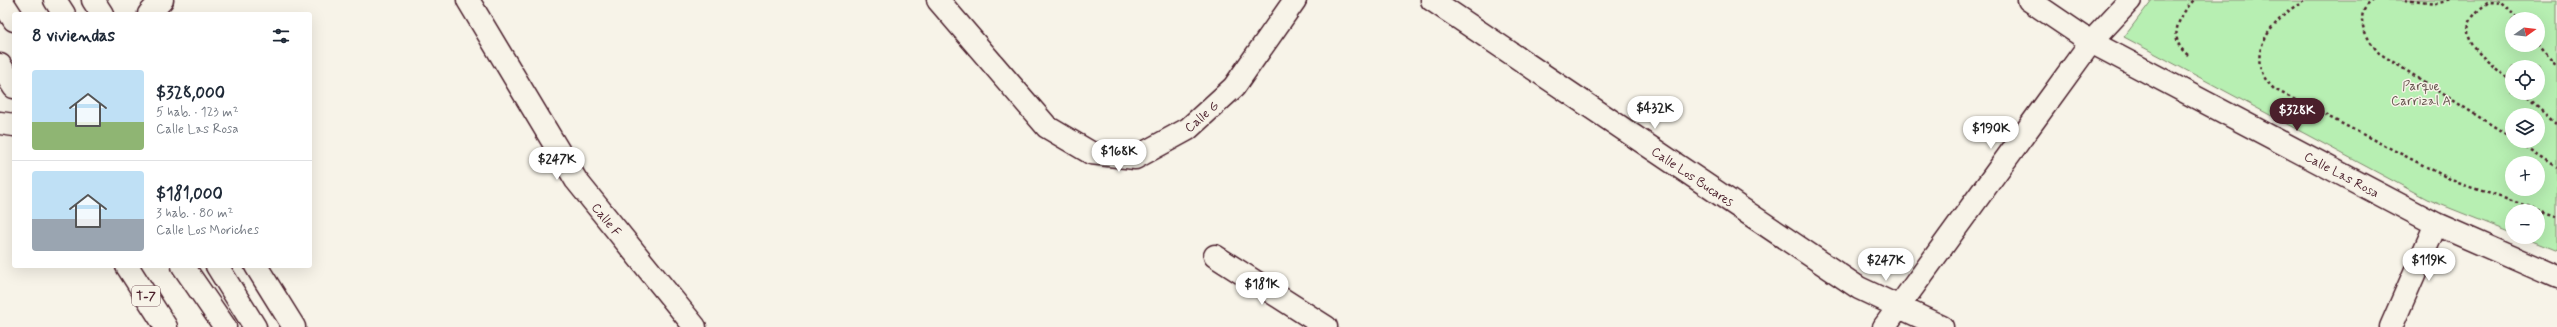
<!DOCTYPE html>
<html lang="es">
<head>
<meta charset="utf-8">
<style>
  :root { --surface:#fff; --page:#f6f6f7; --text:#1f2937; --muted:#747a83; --line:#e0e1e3; --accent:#4a1f2b }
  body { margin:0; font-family:Mynerve,sans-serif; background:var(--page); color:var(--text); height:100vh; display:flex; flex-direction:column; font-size:15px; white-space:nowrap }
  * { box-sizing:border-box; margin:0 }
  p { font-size:13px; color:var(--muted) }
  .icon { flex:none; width:22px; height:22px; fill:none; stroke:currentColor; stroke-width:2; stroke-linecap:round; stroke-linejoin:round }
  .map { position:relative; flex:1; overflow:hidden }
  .details { position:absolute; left:12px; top:12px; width:300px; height:256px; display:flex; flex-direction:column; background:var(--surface); border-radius:4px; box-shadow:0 4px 16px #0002 }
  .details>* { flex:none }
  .needle { width:26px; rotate:76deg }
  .buttons { position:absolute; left:2505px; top:12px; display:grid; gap:8px }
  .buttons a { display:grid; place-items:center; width:40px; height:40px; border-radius:50%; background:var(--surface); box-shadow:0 4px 16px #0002; font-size:20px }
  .price { position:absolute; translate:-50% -34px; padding:0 9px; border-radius:14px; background:#fff; color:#222; font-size:13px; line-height:26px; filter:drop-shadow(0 1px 2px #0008) }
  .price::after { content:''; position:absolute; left:50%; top:24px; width:12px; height:9px; margin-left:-6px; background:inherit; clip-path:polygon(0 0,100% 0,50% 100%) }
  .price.selected { background:var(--accent); color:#fff }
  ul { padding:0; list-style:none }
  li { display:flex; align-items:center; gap:12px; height:100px; padding:0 20px }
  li+li { border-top:1px solid var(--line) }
  li span { display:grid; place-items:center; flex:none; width:112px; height:80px; border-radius:4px; color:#555 }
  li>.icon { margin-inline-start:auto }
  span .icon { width:48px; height:48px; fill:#fffc; stroke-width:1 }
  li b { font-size:17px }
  h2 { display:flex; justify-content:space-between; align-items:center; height:48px; padding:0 20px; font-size:17px }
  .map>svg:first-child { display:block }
  .green { fill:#b7efb2; stroke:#80876e; fill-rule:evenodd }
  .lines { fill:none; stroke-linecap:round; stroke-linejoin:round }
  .minor-casing { stroke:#4a1f2b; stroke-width:25 }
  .highway-casing { stroke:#4a1f2b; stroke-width:25 }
  .path { stroke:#4a1f2b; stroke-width:2.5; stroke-dasharray:3 3; stroke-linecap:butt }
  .minor { stroke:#f7f3e8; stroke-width:22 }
  .highway { stroke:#f7f3e8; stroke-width:22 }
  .labels { text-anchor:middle; stroke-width:3; stroke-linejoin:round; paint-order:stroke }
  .shield { fill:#f7f3e8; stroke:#7e5f64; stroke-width:1 }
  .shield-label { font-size:12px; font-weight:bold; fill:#4a1f2b }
  .park-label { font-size:13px; fill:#65534d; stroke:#f7f3e8 }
  .street-label { font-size:13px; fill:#4a1f2b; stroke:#f7f3e8 }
</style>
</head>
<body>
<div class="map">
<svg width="2557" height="327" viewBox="0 0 2557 327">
  <rect width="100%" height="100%" fill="#f7f3e8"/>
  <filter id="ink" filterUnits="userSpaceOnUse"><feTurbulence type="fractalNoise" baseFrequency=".025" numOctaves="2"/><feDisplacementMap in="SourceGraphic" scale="8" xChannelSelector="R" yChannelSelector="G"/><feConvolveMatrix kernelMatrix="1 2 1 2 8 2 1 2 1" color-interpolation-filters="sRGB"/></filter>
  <g filter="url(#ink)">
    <path class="green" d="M2152 0H2557V251L2522 237H2538V211H2512V233L2427 199 2124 37ZM2512 19H2538V45H2512ZM2512 67H2538V93H2512ZM2512 115H2538V141H2512ZM2512 163H2538V189H2512Z"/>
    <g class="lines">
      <g class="minor-casing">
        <path id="minor" d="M1 0 14 20
          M55 0 64 14
          M468 0 576 180 695 327
          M938 0 1047 127 1091 153 1135 158 1188 129 1234 87 1295 0
          M1432 0 1859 288 1942 327
          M2029 0 2091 42 2436 224 2557 277
          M149 14 162 0
          M0 123 14 125
          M1215 256 1326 327
          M183 266 225 327
          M217 266 255 327
          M1884 327 2091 42 2130 0
          M2391 327 2436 224"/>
      </g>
      <g class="highway-casing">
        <path id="highway" d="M93 0 102 14
          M0 65 14 87
          M127 266 166 327
          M256 266 294 327"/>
      </g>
      <path class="path" d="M2304 0C2274 19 2239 56 2274 89L2458 183 2557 216
        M2374 0C2351 14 2366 38 2379 53L2512 138
        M2405 0 2435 4 2451 0
        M2538 44 2557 67
        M2188 55C2167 39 2178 17 2194 0
        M2512 82C2485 58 2442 34 2489 2L2502 3 2518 19
        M2524 93 2557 123
        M2516 141 2557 168"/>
      <use href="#minor" class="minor"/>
      <use href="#highway" class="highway"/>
    </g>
  </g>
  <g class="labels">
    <rect class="shield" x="132" y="286" width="28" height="20" rx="3"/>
    <g class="shield-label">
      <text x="146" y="300">T-7</text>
    </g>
    <g class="park-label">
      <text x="2421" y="90">Parque<tspan x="2421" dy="15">Carrizal A</tspan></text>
    </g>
    <g class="street-label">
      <text transform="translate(1201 116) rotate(-41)" y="5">Calle G</text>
      <text transform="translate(2342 174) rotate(28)" y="5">Calle Las Rosa</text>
      <text transform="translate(1693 176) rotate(34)" y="5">Calle Los Bucares</text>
      <text transform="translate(607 219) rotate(51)" y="5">Calle F</text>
    </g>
  </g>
</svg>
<div class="buttons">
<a><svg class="needle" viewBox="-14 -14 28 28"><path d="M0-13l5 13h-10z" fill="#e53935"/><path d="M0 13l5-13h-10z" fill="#747a83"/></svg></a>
<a><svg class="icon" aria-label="locate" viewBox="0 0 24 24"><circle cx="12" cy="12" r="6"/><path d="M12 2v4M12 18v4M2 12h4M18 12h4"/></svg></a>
<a><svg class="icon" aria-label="layers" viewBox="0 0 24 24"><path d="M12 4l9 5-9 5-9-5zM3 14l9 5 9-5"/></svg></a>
<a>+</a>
<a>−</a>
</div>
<b class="price" style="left:1655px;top:130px">$432K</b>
<b class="price selected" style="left:2297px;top:132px">$328K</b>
<b class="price" style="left:1991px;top:150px">$190K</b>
<b class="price" style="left:1119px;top:173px">$168K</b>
<b class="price" style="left:557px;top:181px">$247K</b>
<b class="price" style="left:1886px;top:282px">$247K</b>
<b class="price" style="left:2429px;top:282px">$119K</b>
<b class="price" style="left:1262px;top:306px">$181K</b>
<section class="details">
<h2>8 viviendas<svg class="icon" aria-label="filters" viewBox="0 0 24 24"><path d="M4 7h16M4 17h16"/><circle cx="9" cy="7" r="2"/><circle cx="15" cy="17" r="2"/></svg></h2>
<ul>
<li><span style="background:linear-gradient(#bfe0f5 65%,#8fb573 0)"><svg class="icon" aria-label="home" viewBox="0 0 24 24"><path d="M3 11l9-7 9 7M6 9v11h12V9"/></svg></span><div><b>$328,000</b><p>5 hab. · 123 m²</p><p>Calle Las Rosa</p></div></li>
<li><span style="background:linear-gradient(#bfe0f5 60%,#9aa5b1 0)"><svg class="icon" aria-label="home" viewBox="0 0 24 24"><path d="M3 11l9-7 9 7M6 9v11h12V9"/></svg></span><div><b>$181,000</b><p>3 hab. · 80 m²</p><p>Calle Los Moriches</p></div></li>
</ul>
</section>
</div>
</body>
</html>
